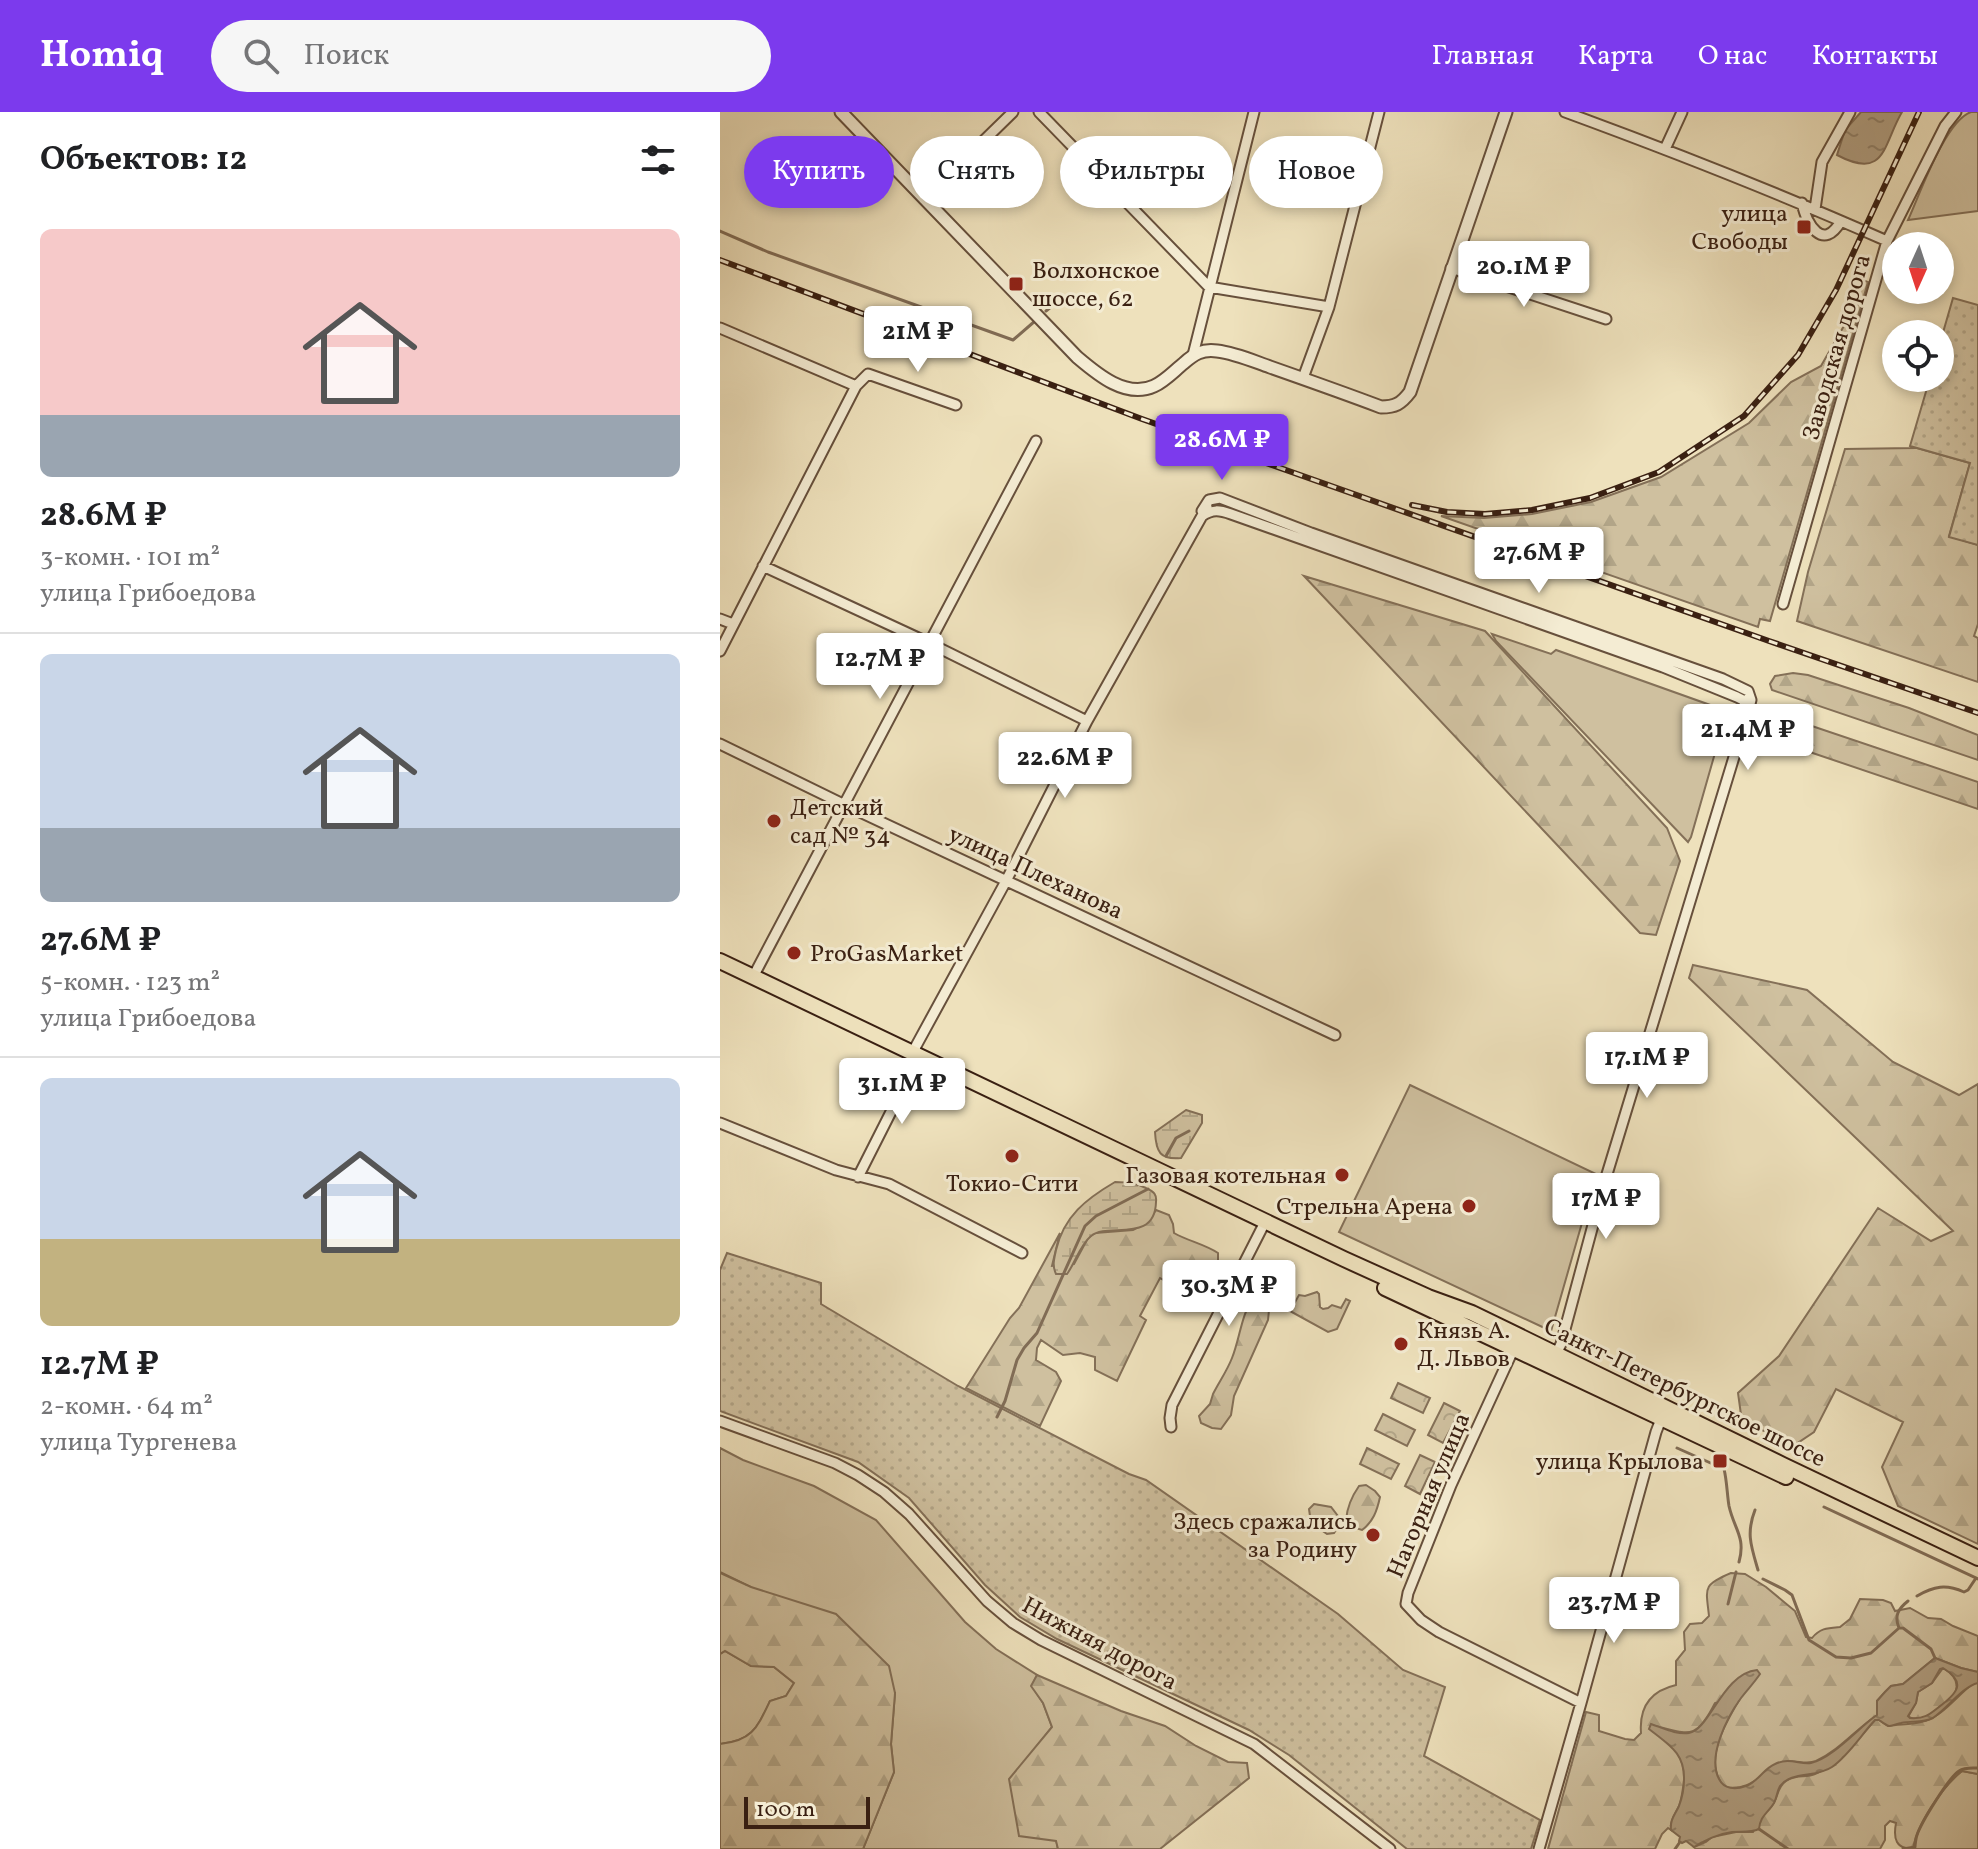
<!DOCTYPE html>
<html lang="ru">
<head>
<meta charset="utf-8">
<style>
  :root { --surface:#fff; --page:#f6f6f6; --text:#202124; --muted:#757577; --line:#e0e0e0; --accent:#7c3aed }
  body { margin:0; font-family:Vollkorn,serif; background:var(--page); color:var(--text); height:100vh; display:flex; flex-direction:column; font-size:30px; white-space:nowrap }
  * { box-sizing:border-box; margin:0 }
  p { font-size:26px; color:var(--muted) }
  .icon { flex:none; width:44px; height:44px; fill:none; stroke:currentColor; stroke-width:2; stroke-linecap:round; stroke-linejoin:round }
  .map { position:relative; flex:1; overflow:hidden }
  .sheet { display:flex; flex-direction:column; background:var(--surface); width:720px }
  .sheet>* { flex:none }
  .banner { position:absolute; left:24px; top:24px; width:760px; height:72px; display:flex; gap:16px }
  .needle { width:52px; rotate:183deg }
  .buttons { position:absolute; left:1162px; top:120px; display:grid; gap:16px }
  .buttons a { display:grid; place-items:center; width:72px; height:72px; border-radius:50%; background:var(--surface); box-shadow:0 4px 12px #0003; font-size:40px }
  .scale { position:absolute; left:24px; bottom:20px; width:126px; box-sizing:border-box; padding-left:8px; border:4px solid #3a2012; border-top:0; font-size:22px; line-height:28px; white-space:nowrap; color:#3a2012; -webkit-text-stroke:6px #f4ecd3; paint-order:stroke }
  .price { position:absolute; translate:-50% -68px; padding:0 18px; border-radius:8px; background:#fff; color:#222; font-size:26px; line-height:52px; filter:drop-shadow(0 2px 4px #0008) }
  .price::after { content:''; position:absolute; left:50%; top:48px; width:24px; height:18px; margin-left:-12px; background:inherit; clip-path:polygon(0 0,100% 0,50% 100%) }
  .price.on { background:var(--accent); color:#fff }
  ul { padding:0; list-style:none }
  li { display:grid; align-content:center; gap:16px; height:424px; padding:0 40px }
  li+li { border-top:2px solid var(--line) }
  li span { display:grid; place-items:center; height:248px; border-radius:12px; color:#555 }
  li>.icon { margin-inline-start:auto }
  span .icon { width:144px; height:144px; fill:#fffc; stroke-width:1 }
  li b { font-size:34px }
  h2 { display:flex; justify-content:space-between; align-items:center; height:96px; padding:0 40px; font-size:34px }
  .chip { padding:0 28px; border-radius:36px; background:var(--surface); box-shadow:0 4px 12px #0003; font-size:28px; line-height:72px }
  .chip.on { background:var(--accent); color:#fff }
  header { display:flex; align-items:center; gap:48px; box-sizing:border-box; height:112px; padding:0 40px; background:var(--accent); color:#fff }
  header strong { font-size:38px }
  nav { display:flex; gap:44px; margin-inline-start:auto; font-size:28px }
  .search { width:560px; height:72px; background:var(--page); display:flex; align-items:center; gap:20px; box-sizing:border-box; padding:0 28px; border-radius:44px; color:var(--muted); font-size:30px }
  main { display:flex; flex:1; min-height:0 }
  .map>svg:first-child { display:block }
  .grass { fill:#cfc09f; stroke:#847058; stroke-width:2 }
  .forest { fill:url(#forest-firs); stroke:#847058; stroke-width:2 }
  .wetland { fill:url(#wetland-marsh); stroke:#847058; stroke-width:2 }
  .park { fill:url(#park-crowns); stroke:#847058; stroke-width:2 }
  .garden { fill:url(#garden-dots); stroke:#847058; stroke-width:2 }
  .water { fill:url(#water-ripples); stroke:#816c55; stroke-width:2; fill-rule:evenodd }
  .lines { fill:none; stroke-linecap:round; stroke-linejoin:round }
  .stream { stroke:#816c55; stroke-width:3 }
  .minor-casing { stroke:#67503c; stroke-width:13 }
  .tertiary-casing { stroke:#67503c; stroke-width:15 }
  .primary-casing { stroke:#3a2012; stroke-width:18 }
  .minor { stroke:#f4ecd3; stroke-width:9 }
  .tertiary { stroke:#f4ecd3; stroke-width:11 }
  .primary { stroke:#eee1bc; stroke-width:14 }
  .rail-casing { stroke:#3a2012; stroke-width:6 }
  .rail { stroke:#f4ecd3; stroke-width:3; stroke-dasharray:9; stroke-linecap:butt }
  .poi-dot { fill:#8f2418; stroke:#f4ecd3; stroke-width:3 }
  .labels { text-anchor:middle; stroke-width:6; stroke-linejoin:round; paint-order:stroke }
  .poi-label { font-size:24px; fill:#3a2012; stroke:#f4ecd3; text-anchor:end }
  .street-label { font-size:24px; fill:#3a2012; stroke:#f4ecd3 }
</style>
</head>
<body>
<header>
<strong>Homiq</strong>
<div class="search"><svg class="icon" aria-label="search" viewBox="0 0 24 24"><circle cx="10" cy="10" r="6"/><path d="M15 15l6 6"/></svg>Поиск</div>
<nav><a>Главная</a><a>Карта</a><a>О нас</a><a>Контакты</a></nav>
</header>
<main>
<section class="sheet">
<h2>Объектов: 12<svg class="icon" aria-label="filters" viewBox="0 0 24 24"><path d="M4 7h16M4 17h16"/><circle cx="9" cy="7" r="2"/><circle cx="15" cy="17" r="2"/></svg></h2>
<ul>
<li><span style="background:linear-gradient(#f6c9c9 75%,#9aa5b1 0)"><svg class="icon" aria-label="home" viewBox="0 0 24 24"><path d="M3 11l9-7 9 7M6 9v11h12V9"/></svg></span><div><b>28.6M ₽</b><p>3-комн. · 101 m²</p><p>улица Грибоедова</p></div></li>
<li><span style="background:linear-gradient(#c9d6e8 70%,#9aa5b1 0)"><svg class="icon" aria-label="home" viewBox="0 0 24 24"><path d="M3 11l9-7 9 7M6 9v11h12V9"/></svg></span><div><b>27.6M ₽</b><p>5-комн. · 123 m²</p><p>улица Грибоедова</p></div></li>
<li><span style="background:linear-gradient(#c9d6e8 65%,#c2b280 0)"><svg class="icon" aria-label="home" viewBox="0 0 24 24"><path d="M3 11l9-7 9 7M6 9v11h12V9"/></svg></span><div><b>12.7M ₽</b><p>2-комн. · 64 m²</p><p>улица Тургенева</p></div></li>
</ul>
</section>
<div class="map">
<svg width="1258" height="1737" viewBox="0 0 1258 1737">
  <defs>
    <pattern id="forest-firs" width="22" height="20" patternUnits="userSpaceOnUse" patternTransform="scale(2)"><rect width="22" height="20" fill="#cfc09f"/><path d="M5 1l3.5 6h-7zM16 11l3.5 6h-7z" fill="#b2a588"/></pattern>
    <pattern id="wetland-marsh" width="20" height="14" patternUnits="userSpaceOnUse" patternTransform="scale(2)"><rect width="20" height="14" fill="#cfc09f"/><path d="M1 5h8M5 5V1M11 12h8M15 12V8" fill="none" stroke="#b2a588"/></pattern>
    <pattern id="park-crowns" width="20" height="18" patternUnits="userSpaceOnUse" patternTransform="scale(2)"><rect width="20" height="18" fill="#cfc09f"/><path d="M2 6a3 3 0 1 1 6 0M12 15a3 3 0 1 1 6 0" fill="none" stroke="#b2a588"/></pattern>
    <pattern id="garden-dots" width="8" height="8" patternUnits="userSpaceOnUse" patternTransform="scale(2)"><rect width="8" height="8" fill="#cfc09f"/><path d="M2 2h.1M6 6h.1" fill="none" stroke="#b2a588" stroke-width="1.8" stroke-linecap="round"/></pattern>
    <pattern id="water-ripples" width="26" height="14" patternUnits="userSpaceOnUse" patternTransform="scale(2)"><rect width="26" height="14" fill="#b19f82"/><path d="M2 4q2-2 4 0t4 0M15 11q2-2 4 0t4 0" fill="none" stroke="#918169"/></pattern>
  </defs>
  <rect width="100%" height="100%" fill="#eee1bc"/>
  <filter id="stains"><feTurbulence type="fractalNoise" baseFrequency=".0025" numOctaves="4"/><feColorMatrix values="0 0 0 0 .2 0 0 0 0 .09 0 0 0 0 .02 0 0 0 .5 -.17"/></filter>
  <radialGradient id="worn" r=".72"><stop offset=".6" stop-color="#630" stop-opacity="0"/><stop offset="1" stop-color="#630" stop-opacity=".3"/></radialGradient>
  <path class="grass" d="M1251 0H1258V99L1188 108C1200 82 1225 9 1251 0Z
    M772 522 831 542 836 538 1007 599 971 725 968 730 776 529Z
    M690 973 876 1062 831 1219 619 1120Z
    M0 1336 23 1348 94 1374 156 1408 245 1510 276 1537 317 1563 312 1574 323 1591 332 1615 317 1634 338 1737H143L174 1660 171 1632 175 1581 31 1475 0 1460Z
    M5 1539 31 1554 54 1555 74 1571 66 1584 50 1589C37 1616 32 1629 0 1632V1542Z
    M1242 1659 1258 1662V1737H1193C1197 1712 1222 1675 1242 1659Z"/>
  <path class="forest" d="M1140 167 1148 170 1050 509 1040 507 1038 515 721 404 764 406 812 402 871 390 941 365 1029 311 1071 270 1101 254 1125 212Z
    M1190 334 1250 351 1229 424 1258 433V512L1254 524 1258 526V570L1077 509 1088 460 1125 337 1193 336Z
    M584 464 765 519 947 716 960 749 936 823 920 821Z
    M1073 561 1088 563 1189 596 1258 623V648L1052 578 1050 572 1055 564Z
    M1080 610 1258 670V697L1072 634Z
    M973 853 1087 878 1173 950 1239 983 1258 972V1432L1178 1394 1162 1355 1183 1310 1116 1277 1094 1320 1076 1332 1022 1310 1018 1281 1059 1244 1158 1096 1211 1129 1233 1119 969 866Z
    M436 1098 449 1103 453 1112 454 1121C468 1129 484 1132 498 1141V1155L503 1175 493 1193 440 1166 420 1204 426 1208 397 1269 375 1258V1245L360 1241 343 1243 321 1228 317 1236 316 1248 336 1260 341 1269 320 1314 246 1276 290 1206 299 1196 340 1121 332 1154 354 1152 368 1126 375 1121 413 1118 428 1110Z
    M597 1180 599 1182 600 1195 603 1197 608 1196 612 1193 621 1196 626 1187 630 1189 617 1217 608 1220 570 1199 579 1183 585 1184Z
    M534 1184 543 1190 549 1198 548 1208 514 1284 511 1303 501 1317 492 1316 481 1311 479 1304 490 1292 493 1282C499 1270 507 1259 512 1246 520 1226 521 1203 534 1184Z
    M646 1373 655 1379 660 1385C657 1399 653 1410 642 1418L632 1415 626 1408C627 1396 632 1384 639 1374Z
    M594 1392 611 1395 618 1404V1415L614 1421 607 1422 591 1411 589 1397Z
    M0 1461 31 1475 116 1502 169 1554 175 1581 171 1632 174 1660 143 1737H0V1632C32 1629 37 1616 50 1589L66 1584 74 1571 54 1555 31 1554 5 1539 0 1542Z
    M1011 1461 1025 1462 1046 1475 1075 1499 1086 1525 1092 1526C1100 1516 1108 1516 1120 1515L1130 1507 1140 1487 1163 1488 1171 1491 1175 1499 1190 1496 1208 1506 1221 1507 1233 1514 1258 1524V1560L1241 1556 1215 1546 1183 1572 1171 1574 1165 1580 1157 1589V1603C1136 1617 1120 1638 1096 1649 1084 1654 1072 1645 1060 1652 1040 1663 1029 1680 1004 1675 982 1648 1006 1610 1021 1585L995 1591C975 1631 968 1621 931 1613L930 1617C950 1633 965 1640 964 1668 963 1677 962 1686 959 1694 955 1703 950 1707 951 1718L948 1716 942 1722 935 1737H828L866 1600 879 1603V1619L905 1627 914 1628 921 1621C919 1595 930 1579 956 1573V1549L965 1538 964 1520 970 1512 982 1511 989 1504C986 1476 982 1473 1011 1461Z
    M1223 1556C1233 1562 1241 1571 1234 1583 1231 1588 1223 1592 1218 1596 1213 1600 1208 1605 1201 1607 1196 1608 1193 1606 1188 1605L1196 1591 1198 1580 1212 1571Z
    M317 1563 401 1599 445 1614 476 1634 508 1650 527 1651 529 1666 440 1737H338L336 1729 299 1724 289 1667 332 1615 323 1591 311 1574Z
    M1254 1571H1258V1662L1242 1659C1222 1675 1197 1712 1193 1737 1176 1737 1173 1727 1176 1711L1170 1709 1165 1714V1728L1160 1737H976L974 1735 986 1730 992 1725 1016 1720H1033C1037 1714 1039 1709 1042 1703 1045 1700 1049 1699 1051 1695 1059 1686 1056 1676 1066 1669 1075 1662 1086 1666 1095 1662 1122 1651 1136 1629 1155 1608H1159L1168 1614C1179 1612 1190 1613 1201 1610 1222 1606 1237 1583 1254 1571Z"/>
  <path class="wetland" d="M466 998 482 1003V1011L461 1046C440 1048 436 1040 435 1020Z
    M395 1070C407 1070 416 1071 426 1076 433 1080 437 1081 436 1090 435 1132 388 1110 371 1124 360 1133 355 1151 347 1162H336C332 1153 334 1148 336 1138 344 1104 366 1087 395 1070Z"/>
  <path class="park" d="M678 1271 710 1286 703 1301 671 1286Z
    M724 1291 740 1299 723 1331 708 1323Z
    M663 1302 695 1318 687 1334 655 1318Z
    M647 1336 679 1352 671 1367 640 1352Z
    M700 1343 715 1350 700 1382 685 1374Z"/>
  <path class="garden" d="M1233 186 1258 193V433L1229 425 1250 351 1190 334 1210 266H1220V231Z
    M7 1141 101 1171V1192L238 1274 409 1362 426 1368 618 1502 683 1558 725 1575 704 1644 820 1708 811 1737H687L569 1643 529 1618 337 1527 300 1505 265 1473 189 1386 138 1350 0 1299V1158Z"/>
  <path class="water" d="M1141 0H1182C1163 32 1166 69 1117 43L1125 18Z
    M1215 1546 1241 1556 1258 1560V1571C1242 1575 1228 1596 1213 1606 1202 1612 1192 1608 1181 1611 1167 1614 1172 1617 1159 1608H1155C1141 1623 1129 1643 1112 1655 1096 1666 1071 1659 1060 1674 1057 1679 1057 1685 1054 1691 1048 1701 1040 1704 1039 1717 1030 1721 1021 1719 1012 1720 997 1722 986 1728 974 1735L966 1729 962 1731 959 1729 960 1725 951 1718C950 1707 955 1703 959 1694 962 1686 964 1677 964 1668 965 1641 949 1633 929 1617L931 1612C943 1616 957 1623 969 1621 989 1619 1003 1561 1037 1558L1040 1562C1034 1571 1027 1578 1021 1586 1007 1605 987 1645 999 1667 1004 1677 1015 1678 1026 1674 1038 1670 1043 1657 1055 1652 1070 1645 1080 1653 1091 1651 1113 1646 1138 1616 1157 1603V1589L1165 1580 1171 1574 1183 1572ZM1223 1556C1248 1571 1236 1582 1219 1595 1209 1603 1204 1607 1190 1606L1188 1604 1196 1591 1198 1580 1212 1571 1220 1557Z"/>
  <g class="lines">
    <path class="stream" d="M0 119 48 140 293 228 315 209
      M326 199 337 190
      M446 1044 456 1026 469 1019
      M277 1305 285 1289 297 1248 304 1236 317 1221 365 1114 376 1104 428 1077
      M957 1336 1004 1357C1007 1369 1007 1382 1009 1394 1014 1417 1026 1425 1019 1450
      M1104 1395 1258 1467
      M1035 1398C1026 1421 1031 1434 1038 1458
      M1043 1467 1065 1478 1072 1483 1089 1528 1116 1545 1131 1546 1151 1541 1179 1516H1183L1211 1537 1215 1546
      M1197 1484C1214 1474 1226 1472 1244 1480L1248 1478 1256 1466
      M1008 1492 1016 1460
      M1179 1516C1174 1504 1178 1497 1188 1489
      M1039 1717 1068 1737
      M955 1737 960 1730
      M1183 1737 1195 1735C1195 1733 1196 1725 1197 1723 1201 1711 1229 1665 1239 1659 1245 1655 1252 1656 1258 1656"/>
    <g class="minor-casing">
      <path id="minor" d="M319 0 489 175 609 195
        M845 0C954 40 1061 82 1167 129
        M945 37 962 0
        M204 87 293 0
        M1082 91C1087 113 1103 140 1121 109
        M1095 97 1102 50 1130 0
        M731 156 886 207
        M0 216 136 274
        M473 243 534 0
        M583 266 609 195 659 0
        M482 399 489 388 500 386 591 421 1003 567 1028 579 1031 588 1029 596
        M482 404C493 397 499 398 511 402L943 555 1017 585 1023 588 1027 596
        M43 454 209 531 367 609
        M1063 492 1167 129 1225 14 1236 0
        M0 507 13 512
        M0 539 136 274 148 262 236 293
        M0 632 125 693 615 923
        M33 865 316 329
        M0 1011 116 1058 169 1072 302 1141
        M138 1065 180 982 196 934 286 769 367 609 487 395
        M794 1236 731 1373 688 1481 686 1492 701 1508 719 1520 861 1591
        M835 1244 841 1232 884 1072 1028 599 1029 591
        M0 1309 115 1351 138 1363 164 1380 189 1402 267 1489 293 1511 321 1528 534 1632 670 1737
        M451 1315 450 1306 452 1293 542 1116
        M819 1737 861 1591 936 1320 943 1302"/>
    </g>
    <g class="tertiary-casing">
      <path id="tertiary" d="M121 0 357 245C377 262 406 287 434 274 445 269 454 259 464 251 474 242 482 237 497 239 515 241 533 249 550 255 587 268 624 281 661 295 675 295 681 292 690 280L786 0"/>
    </g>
    <g class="primary-casing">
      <path id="primary" d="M0 849 624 1147 708 1185 752 1201 1063 1353 1258 1446
        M665 1176 1066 1365"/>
    </g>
    <use href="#minor" class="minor"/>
    <use href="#tertiary" class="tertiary"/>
    <use href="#primary" class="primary"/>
    <g class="rail-casing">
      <path id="rail" d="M0 148 422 307 1049 529 1258 601
        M692 393 727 400 765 402 812 398 870 386 939 360 1024 304 1078 243 1116 178 1199 0"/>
    </g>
    <use href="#rail" class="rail"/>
  </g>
  <g class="poi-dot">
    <rect x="1076" y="107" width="16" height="16" rx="4"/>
    <rect x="288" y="164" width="16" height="16" rx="4"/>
    <circle cx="54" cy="709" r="8"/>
    <circle cx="74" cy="841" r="8"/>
    <circle cx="292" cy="1044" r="8"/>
    <circle cx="622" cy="1063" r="8"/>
    <circle cx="749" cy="1094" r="8"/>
    <circle cx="681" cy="1232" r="8"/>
    <rect x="992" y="1341" width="16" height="16" rx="4"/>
    <circle cx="653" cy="1423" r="8"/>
  </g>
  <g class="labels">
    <g class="poi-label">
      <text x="1068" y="109">улица<tspan x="1068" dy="28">Свободы</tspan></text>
      <text x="312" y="166" text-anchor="start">Волхонское<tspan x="312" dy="28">шоссе, 62</tspan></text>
      <text x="70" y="703" text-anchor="start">Детский<tspan x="70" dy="28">сад № 34</tspan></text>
      <text x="90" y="849" text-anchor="start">ProGasMarket</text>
      <text x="606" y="1071">Газовая котельная</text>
      <text x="292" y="1079" text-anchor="middle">Токио-Сити</text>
      <text x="733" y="1102">Стрельна Арена</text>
      <text x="697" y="1226" text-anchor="start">Князь А.<tspan x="697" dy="28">Д. Львов</tspan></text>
      <text x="984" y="1357">улица Крылова</text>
      <text x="637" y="1417">Здесь сражались<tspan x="637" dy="28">за Родину</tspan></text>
    </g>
    <g class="street-label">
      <text transform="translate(1116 235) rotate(-74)" y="8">Заводская дорога</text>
      <text transform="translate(316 760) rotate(25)" y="8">улица Плеханова</text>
      <text transform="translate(965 1280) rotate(26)" y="8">Санкт-Петербургское шоссе</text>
      <text transform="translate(708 1383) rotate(-67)" y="8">Нагорная улица</text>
      <text transform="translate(380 1531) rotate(28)" y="8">Нижняя дорога</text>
    </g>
  </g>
  <rect width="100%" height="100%" filter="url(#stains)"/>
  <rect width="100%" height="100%" fill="url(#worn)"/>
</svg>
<div class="buttons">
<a><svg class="needle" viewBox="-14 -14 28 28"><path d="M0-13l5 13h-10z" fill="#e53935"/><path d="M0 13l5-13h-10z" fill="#757577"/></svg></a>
<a><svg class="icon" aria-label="locate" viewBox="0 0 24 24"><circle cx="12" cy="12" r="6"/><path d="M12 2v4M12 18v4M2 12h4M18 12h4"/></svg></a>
</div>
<div class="scale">100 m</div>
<b class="price" style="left:804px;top:197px">20.1M ₽</b>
<b class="price" style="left:198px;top:262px">21M ₽</b>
<b class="price on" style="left:502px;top:370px">28.6M ₽</b>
<b class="price" style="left:819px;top:483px">27.6M ₽</b>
<b class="price" style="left:160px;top:589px">12.7M ₽</b>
<b class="price" style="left:1028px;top:660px">21.4M ₽</b>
<b class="price" style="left:345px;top:688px">22.6M ₽</b>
<b class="price" style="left:927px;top:988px">17.1M ₽</b>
<b class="price" style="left:182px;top:1014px">31.1M ₽</b>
<b class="price" style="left:886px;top:1129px">17M ₽</b>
<b class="price" style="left:509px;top:1216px">30.3M ₽</b>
<b class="price" style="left:894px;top:1533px">23.7M ₽</b>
<div class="banner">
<a class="chip on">Купить</a>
<a class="chip">Снять</a>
<a class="chip">Фильтры</a>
<a class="chip">Новое</a>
</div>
</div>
</main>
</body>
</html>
